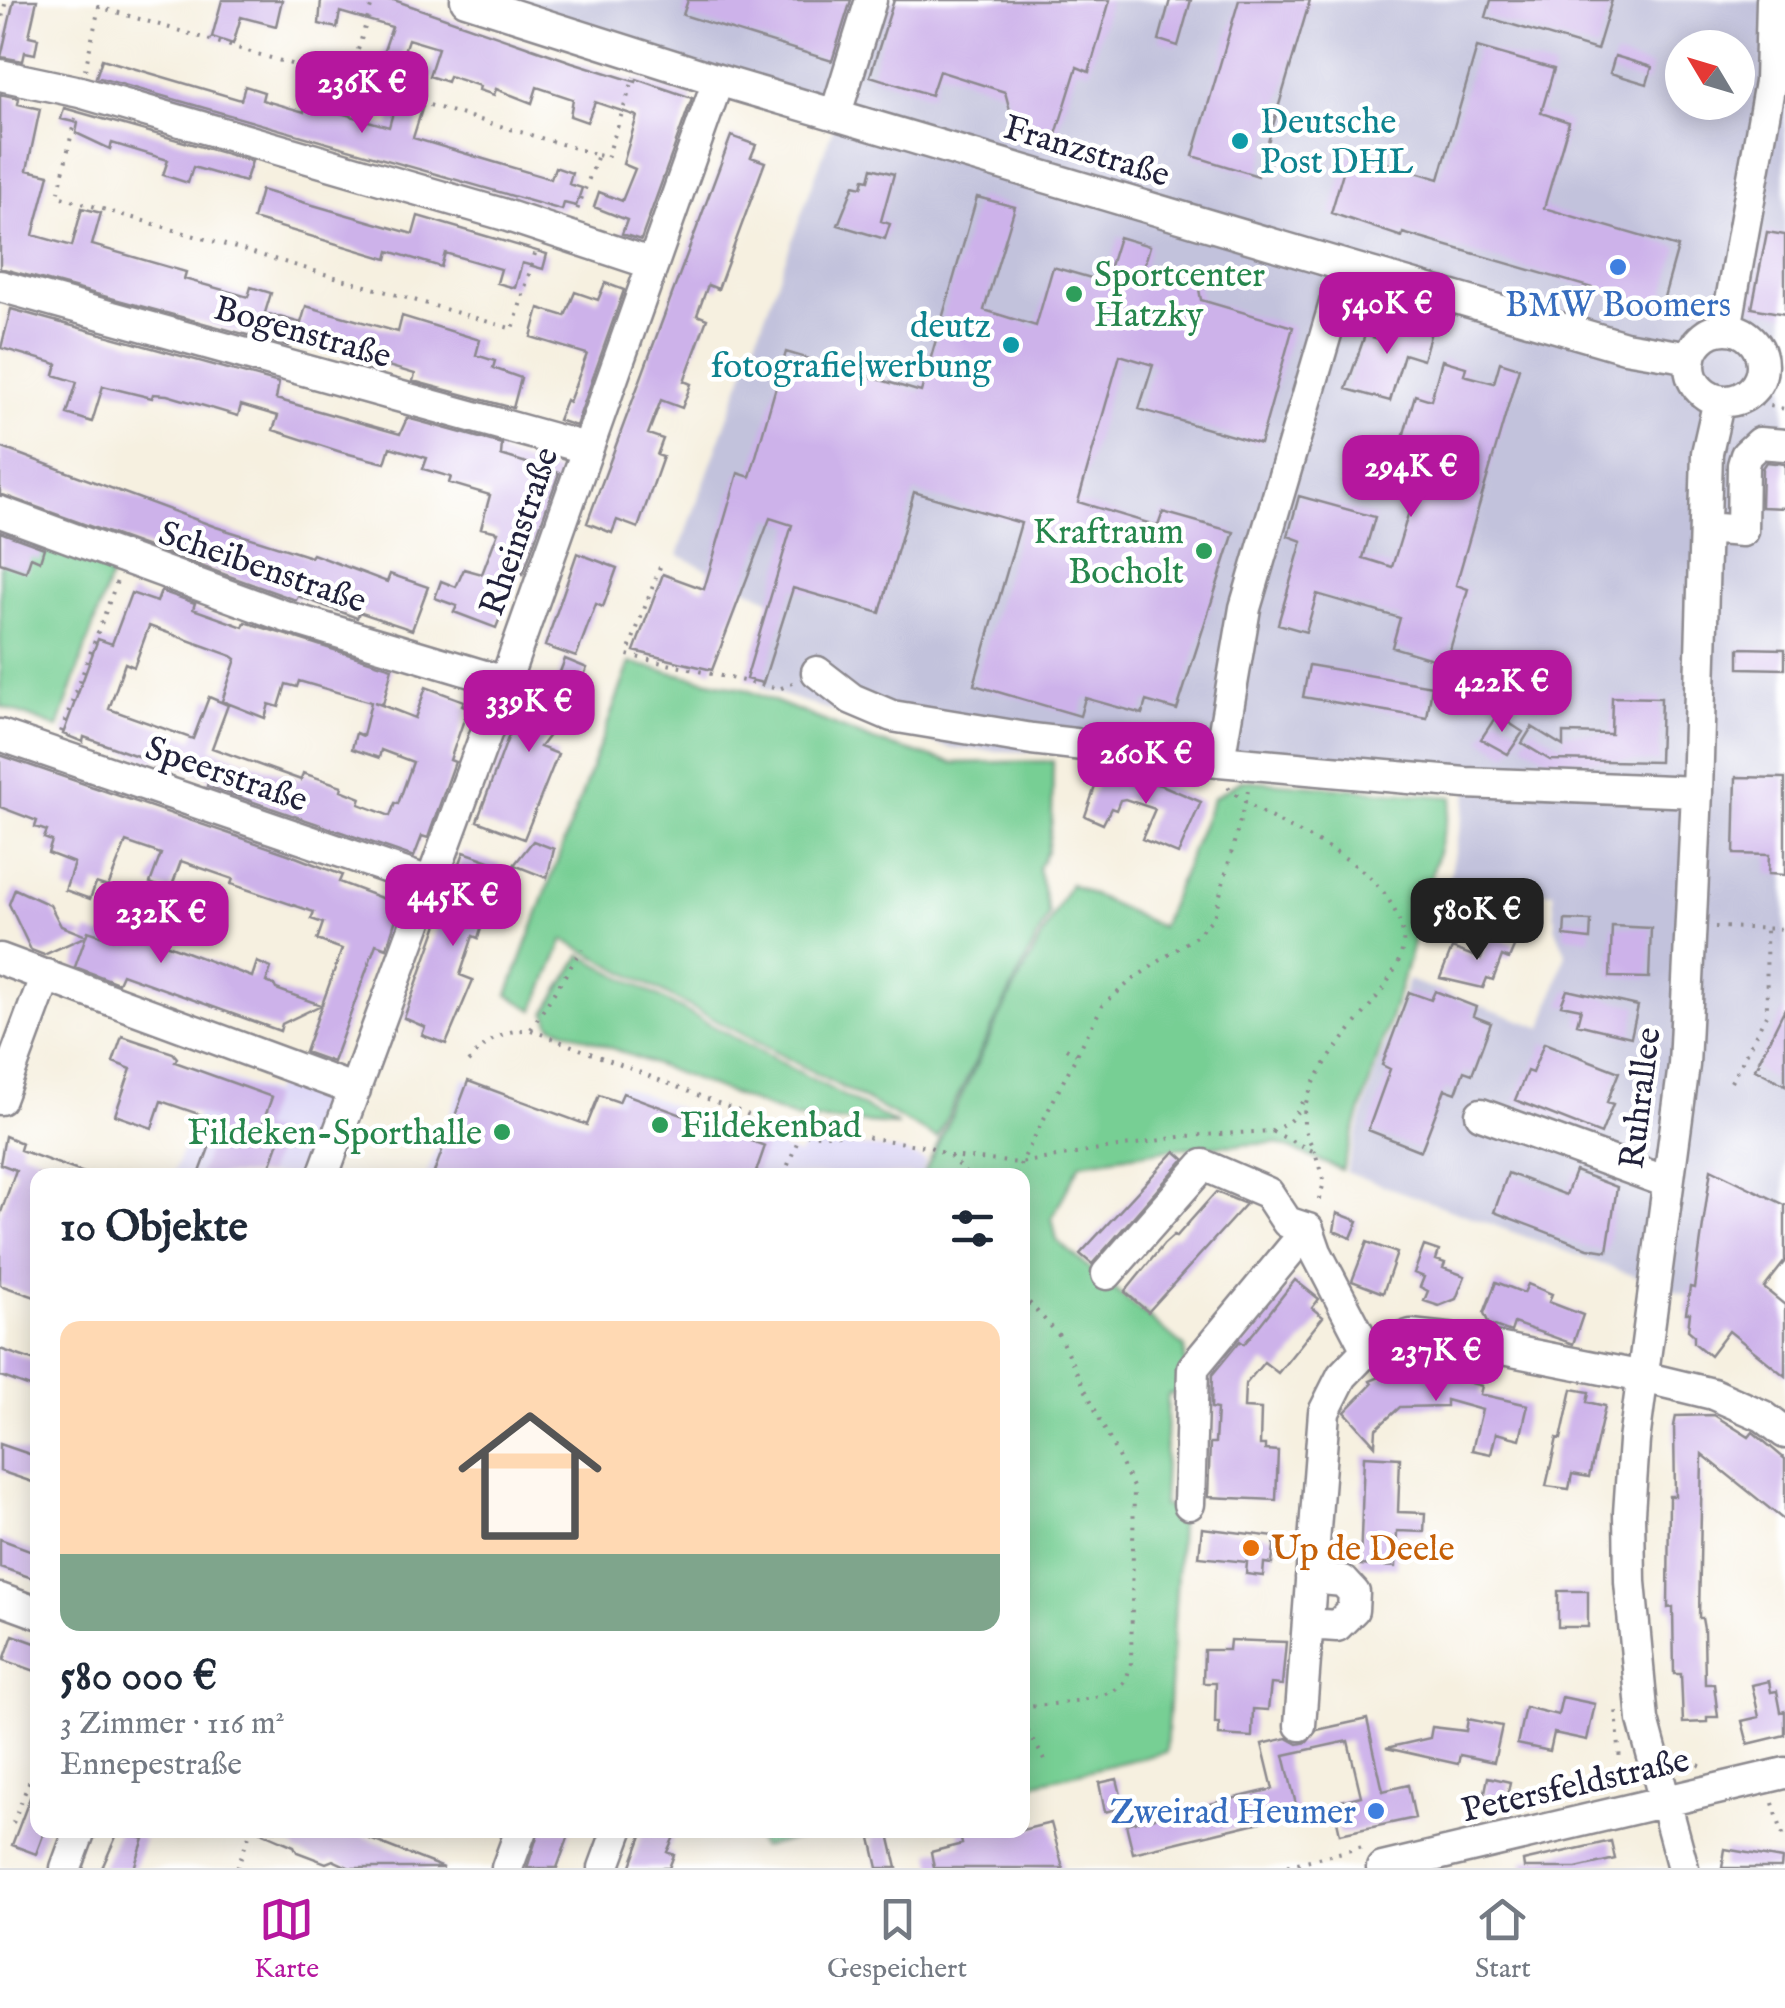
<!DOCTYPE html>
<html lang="de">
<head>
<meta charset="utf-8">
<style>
  :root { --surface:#fff; --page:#f6f6f7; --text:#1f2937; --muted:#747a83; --line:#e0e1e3; --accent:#b5179e }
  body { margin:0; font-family:"IM FELL English",serif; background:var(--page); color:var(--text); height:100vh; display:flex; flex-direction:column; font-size:38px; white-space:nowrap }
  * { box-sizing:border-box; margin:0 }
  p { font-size:32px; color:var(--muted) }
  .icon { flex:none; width:55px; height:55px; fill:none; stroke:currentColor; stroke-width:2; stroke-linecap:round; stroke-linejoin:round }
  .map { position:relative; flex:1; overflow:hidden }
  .sheet { position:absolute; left:30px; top:1168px; width:1000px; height:670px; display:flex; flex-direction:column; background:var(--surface); border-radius:20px; box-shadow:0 5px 25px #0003 }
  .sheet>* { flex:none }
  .needle { width:65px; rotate:308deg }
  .controls { position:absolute; left:1665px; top:30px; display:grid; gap:20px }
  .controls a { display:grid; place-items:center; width:90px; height:90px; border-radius:50%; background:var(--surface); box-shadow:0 5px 25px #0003; font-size:50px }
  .price { position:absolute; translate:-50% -85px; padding:0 22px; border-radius:20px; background:var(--accent); color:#fff; font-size:32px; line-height:65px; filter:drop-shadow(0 2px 5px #0008) }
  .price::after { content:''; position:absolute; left:50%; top:60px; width:30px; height:22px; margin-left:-15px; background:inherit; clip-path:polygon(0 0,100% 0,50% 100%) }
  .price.on { background:#222; color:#fff }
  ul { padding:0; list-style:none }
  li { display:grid; align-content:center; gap:20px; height:530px; padding:0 30px }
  li span { display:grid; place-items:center; height:310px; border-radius:20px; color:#555 }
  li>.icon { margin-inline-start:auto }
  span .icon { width:180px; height:180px; fill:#fffc; stroke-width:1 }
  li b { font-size:42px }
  h2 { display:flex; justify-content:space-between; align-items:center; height:120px; padding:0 30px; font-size:42px }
  .menu { display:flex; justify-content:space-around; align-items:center; height:140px; border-top:2px solid var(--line); background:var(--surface); font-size:28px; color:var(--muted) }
  .menu a { display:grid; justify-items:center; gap:5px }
  .menu .on { color:var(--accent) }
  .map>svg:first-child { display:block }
  .built { fill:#dcd6f6 }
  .industrial { fill:#c2c2dc; fill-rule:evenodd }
  .green { fill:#77cf94; stroke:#4c7868; stroke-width:2.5 }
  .building { fill:#cdb2ea; fill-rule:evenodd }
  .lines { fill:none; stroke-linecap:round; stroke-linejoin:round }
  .minor-casing { stroke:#8c898e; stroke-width:35 }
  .path { stroke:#8c898e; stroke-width:4; stroke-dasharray:2.5 8; stroke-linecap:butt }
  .minor { stroke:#fff; stroke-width:30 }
  .culture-dot { fill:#0f9aa8; stroke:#fff; stroke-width:4 }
  .shop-dot { fill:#3f7fe0; stroke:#fff; stroke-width:4 }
  .leisure-dot { fill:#2e9e5b; stroke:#fff; stroke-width:4 }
  .food-dot { fill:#e8710a; stroke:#fff; stroke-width:4 }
  .labels { text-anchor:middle; stroke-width:9; stroke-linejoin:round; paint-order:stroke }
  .culture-label { font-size:35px; fill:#0d838f; stroke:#fff; text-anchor:start }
  .street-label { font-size:35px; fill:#22223b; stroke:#fff }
  .leisure-label { font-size:35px; fill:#27864d; stroke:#fff; text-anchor:start }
  .shop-label { font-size:35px; fill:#366cbe; stroke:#fff }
  .food-label { font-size:35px; fill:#c56008; stroke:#fff; text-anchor:start }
</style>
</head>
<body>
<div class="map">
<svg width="1785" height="1868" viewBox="0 0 1785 1868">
  <rect width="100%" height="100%" fill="#fff"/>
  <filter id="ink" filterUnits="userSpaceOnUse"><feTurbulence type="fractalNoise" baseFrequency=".01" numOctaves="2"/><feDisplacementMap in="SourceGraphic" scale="20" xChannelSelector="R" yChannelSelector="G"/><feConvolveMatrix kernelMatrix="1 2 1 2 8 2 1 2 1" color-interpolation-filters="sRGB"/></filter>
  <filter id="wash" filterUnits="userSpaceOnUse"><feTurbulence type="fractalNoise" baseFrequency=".0048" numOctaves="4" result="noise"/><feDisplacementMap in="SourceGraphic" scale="40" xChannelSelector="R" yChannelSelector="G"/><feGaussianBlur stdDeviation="2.25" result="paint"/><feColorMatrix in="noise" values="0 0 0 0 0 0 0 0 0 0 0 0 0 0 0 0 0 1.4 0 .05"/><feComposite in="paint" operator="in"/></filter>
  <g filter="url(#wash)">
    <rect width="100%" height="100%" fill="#f6f0e0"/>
    <path class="built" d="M194 1066 272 1094 276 1085 324 1102 329 1110 305 1175 173 1174 197 1114 182 1108Z
      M464 1078 603 1128 619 1085 799 1155 807 1140 901 1151 926 1161 921 1175H426Z"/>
    <path class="industrial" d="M476 0H1785V1257L1740 1314 1346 1172 1375 1074 1408 980 1543 1028 1566 953 1555 927 1553 892 1448 884 1473 769 953 749 761 688 785 607 678 555 839 111ZM1682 48H1738V102H1682Z"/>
    <path class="green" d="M12 531 114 566 58 728 0 706V567Z
      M630 663 744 689 874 741 953 763 1053 761 1052 819 1047 851 1038 868 1049 914 937 1138 564 940 534 1010 508 995Z
      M1242 780 1453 797 1408 962 1342 1170 1276 1143 1178 1148 1081 1163 1052 1217 1057 1241 1185 1348V1393L1168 1394 1163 1506 1181 1507 1166 1752 1023 1786 1022 1175H923L1000 1016 1070 884 1161 927 1213 798Z
      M581 955 898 1125 795 1118 551 1025 546 1012Z
      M752 1830H836L761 1847Z"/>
    <g id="blocks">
      <path class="building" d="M14 0H37L29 36 38 38 35 54 25 52 23 61 1 57Z
        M222 0H282L276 26 241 17 233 44 212 37Z
        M321 0H394L572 62 636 82 637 79 692 98 641 240 622 234 627 220 594 207 599 192 622 201 635 169 623 164 637 116 595 102 587 122 570 116 573 99 537 87 532 103 496 89 494 95 479 90 480 86 449 76 447 82 429 76 438 48 408 39 396 75 378 68 392 27 340 12 337 28 319 24Z
        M688 0H851L832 61 683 15Z
        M894 0H1110L1089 72 1077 67 1054 141 1021 129 1012 118 1005 92 939 71 931 95 870 76Z
        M1170 0H1191L1178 46 1159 40Z
        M1239 0H1310L1258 176 1193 156Z
        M1491 0H1612L1597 50 1486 17Z
        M1477 47 1554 69 1541 113 1569 122 1544 208 1678 247 1661 308 1403 233 1402 237 1331 213 1349 152 1439 179Z
        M1615 56 1652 67 1647 84 1610 73Z
        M102 59 241 100 245 86 264 92 262 100 304 112 306 103 389 127 397 98 423 106 413 138 551 179 555 167 572 173 569 184 582 188 576 206 564 203 562 210 96 77Z
        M0 94 19 98 18 104 40 109 27 170 49 175 33 235 72 246 82 208 101 213 92 245 186 272 184 279 248 297 251 287 271 293 265 313 301 323 306 306 398 332 402 316 480 340 476 355 495 361 493 368 521 378 513 408 413 381 415 374 291 337 288 346 0 268Z
        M64 108 252 161 245 182 193 167 188 183 163 175 168 160 112 143 110 149 76 133 78 123 61 119Z
        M731 136 756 145 751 157 765 162 718 289 708 285 697 315 707 319 684 381 691 384 682 408 661 400 648 434 663 439 657 455 663 457 638 528 617 520 612 533 587 523Z
        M872 168 894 174 881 221 890 224 885 239 838 225 854 185 862 187 864 179 869 180Z
        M261 190 413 234 418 216 547 254 543 269 522 263 515 288 497 283 501 269 445 253 441 267 389 251 387 259 253 219Z
        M977 197 1015 207 984 310 1036 326 1053 267 1105 282 1119 237 1150 246 1142 274 1174 284 1179 269 1189 272 1197 278 1201 300 1293 327 1260 444 1139 409 1153 365 1120 355 1078 502 1158 526 1163 512 1234 532 1177 710 1146 701 1142 714 1085 698 1080 716 974 685 1021 523 914 492 880 613 793 588 763 683 746 679 792 525 770 518 712 670 634 651 663 574 704 589 738 473 750 477 786 352 921 392Z
        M1767 232 1785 235V314L1752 308Z
        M605 283 624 290 576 426 558 420 566 400 569 402 587 354 531 337 539 308 565 316 575 292 598 300Z
        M11 309 279 383 276 399 400 434 407 418 502 444 501 455 559 473 523 574 518 572 496 628 454 612 457 606 435 598 441 581 456 587 464 569 482 574 498 532 481 528 490 495 449 483 451 477 423 469 427 458 390 447 385 463 341 452 273 430 278 416 241 405 238 416 167 395 153 394 152 398 103 386 92 422 67 414 77 382 54 375 57 364 1 348Z
        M1389 315 1432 328 1423 360 1404 354 1390 401 1346 389 1365 335 1382 340Z
        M1442 360 1466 367 1464 375 1494 383 1500 362 1519 368 1456 585 1468 589 1446 663 1392 647 1400 618 1317 594 1306 632 1278 624 1302 541 1288 536 1299 496 1375 517 1363 558 1392 567 1422 469 1396 462 1415 395 1431 400Z
        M0 447 216 527 311 557 313 554 387 582 390 574 428 587 412 630 359 612 357 618 298 596 296 600 293 599 0 494Z
        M1766 462 1785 464V508L1761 507 1762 468Z
        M0 532 44 548 40 561 31 557 26 572 0 563Z
        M577 553 617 568 603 607 596 604 576 657 545 646Z
        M161 591 195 603 193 609 243 627 245 622 392 668 383 704 374 702 415 718 426 687 464 701 462 705 468 708 450 760 455 762 428 838 422 836 414 857 207 786 210 777 155 757 154 762 84 737 83 742 63 734 98 639 112 644 131 593 157 602ZM149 626 232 656 236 659 222 701 265 718 269 704 279 707 286 684 297 687 299 681 371 702 363 736 356 733 352 749 379 758 381 750 413 762 398 804 395 803 390 816 359 804 361 798 341 790 342 786 303 773 301 780 212 748 228 705 209 697 193 739 109 709 125 663 134 667Z
        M1739 648 1785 649V669L1739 668Z
        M565 659 587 668 565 723 560 721 540 747 558 754 524 839 477 821 526 689 550 698Z
        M1309 665 1432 686 1427 718 1303 697Z
        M1612 697 1661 698 1659 762 1550 760 1522 743 1532 727 1563 746V733L1611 734Z
        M1497 715 1523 732 1508 754 1481 739Z
        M0 755 288 854 342 875 339 882 400 905 387 948 376 944 333 1062 305 1052 342 949 317 940 323 923 311 919 314 912 231 884 233 879 181 861 170 891 150 883 161 854 126 842 108 887 96 883 90 899 65 890 74 863 48 853 52 841 44 838 47 831 35 827 37 821 0 807Z
        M1102 766 1132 774 1130 777 1164 786 1201 802 1178 854 1142 839 1155 809 1125 799 1120 800 1116 810 1111 808 1103 824 1085 816Z
        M1736 777 1785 778V875L1768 874 1769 855 1734 854Z
        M533 841 554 849 547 878 514 865Z
        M464 852 501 865 478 938 473 936 460 975 473 980 446 1044 422 1035 425 1027 404 1018Z
        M15 889 50 905 61 926 86 936 88 931 112 939 119 917 155 930 152 939 252 977 257 962 271 968 266 982 274 985 276 989 321 1005 282 1024 280 1031 122 974 118 983 75 967 86 936 44 955 31 950 9 904Z
        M1565 920 1591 921 1590 939 1564 936Z
        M1612 926 1651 928 1649 978 1610 977Z
        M1491 934 1515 945 1509 959 1502 956 1493 980 1487 978 1483 988 1440 978 1452 948 1481 959Z
        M1567 990 1638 1006 1631 1037 1577 1024 1581 1009 1561 1005Z
        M1435 991 1476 1007 1473 1016 1491 1023 1472 1074 1464 1071 1456 1093 1445 1089 1421 1151 1368 1130 1390 1069 1382 1065 1409 992 1431 1000Z
        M1785 1008V1085L1755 1069Z
        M122 1036 173 1053 177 1058 175 1062 272 1097 261 1128 281 1136 267 1175H199L219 1121 161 1101 152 1128 115 1115 131 1069 113 1062Z
        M1544 1043 1619 1072 1607 1102 1613 1104 1601 1134 1515 1100 1527 1071 1532 1073Z
        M468 1081 587 1125 599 1095 619 1102 623 1093 765 1146 755 1175H433Z
        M5 1136 22 1143 20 1150 84 1173 38 1175V1298L0 1285V1215L16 1170 0 1164Z
        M1175 1151 1184 1159 1092 1264 1080 1254Z
        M1711 1169 1785 1205V1261L1764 1288 1785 1305V1376L1729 1331 1710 1356 1694 1343V1335L1688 1330 1690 1313H1686L1690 1287 1694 1288Z
        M1575 1171 1617 1187 1607 1251 1588 1248 1494 1212 1508 1173 1566 1195Z
        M1216 1192 1246 1204 1148 1312 1125 1292 1164 1244 1174 1235 1176 1237Z
        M1337 1213 1358 1221 1351 1238 1334 1231Z
        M1367 1242 1397 1253 1383 1293 1352 1281Z
        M1424 1246 1439 1251 1436 1260 1445 1263 1443 1268 1465 1276 1456 1299 1439 1306 1424 1301 1428 1291 1420 1287 1424 1277 1414 1273Z
        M1295 1280 1319 1299 1312 1308 1323 1317 1278 1373 1264 1362 1245 1385 1244 1408 1261 1409 1260 1445H1265V1450L1278 1451 1276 1500 1208 1497 1210 1443H1215L1217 1409 1211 1408 1212 1375 1240 1341 1244 1344 1255 1331Z
        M1496 1282 1524 1293 1528 1284 1552 1294 1549 1302 1583 1315 1573 1344 1514 1323 1511 1332 1489 1324 1484 1313Z
        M0 1349 38 1362V1390L0 1376Z
        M1410 1364V1371H1449V1377L1482 1386 1480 1394 1528 1405 1520 1439 1496 1433 1491 1454 1472 1450 1482 1410 1446 1400V1406L1400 1407 1376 1429 1375 1445 1345 1412 1372 1384 1370 1381Z
        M1572 1389 1589 1392 1587 1402 1605 1406 1589 1477 1572 1474 1569 1489 1546 1486 1557 1438 1561 1439Z
        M1714 1415 1749 1437 1753 1432 1785 1459V1521L1702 1454 1699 1618H1702L1704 1629 1705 1684H1714L1718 1717H1707V1722L1683 1723 1681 1674H1674L1673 1607 1668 1608 1669 1496H1675L1674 1426 1676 1416Z
        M0 1444 38 1457V1484L0 1471Z
        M1364 1456 1400 1458 1398 1512 1425 1513 1424 1532 1397 1531 1396 1567 1360 1565Z
        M1202 1528 1275 1537 1272 1564 1264 1563 1263 1576 1246 1574 1247 1562 1199 1557Z
        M0 1539 38 1553V1580L0 1567Z
        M1558 1591H1588V1627H1558Z
        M13 1635 38 1644V1672L4 1660Z
        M1230 1640 1286 1642 1282 1685 1271 1684 1268 1710 1253 1709 1252 1737 1219 1735V1723H1215L1216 1683H1203L1204 1650H1229Z
        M1769 1681 1771 1692 1777 1691 1781 1712 1785 1711V1735L1748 1744 1742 1721 1759 1717 1752 1685Z
        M1562 1697 1595 1704 1587 1740 1554 1733 1550 1751 1517 1744 1525 1707 1558 1715Z
        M1367 1719 1383 1791 1408 1785 1415 1818 1340 1834 1333 1803 1361 1796 1348 1741 1284 1755 1298 1813 1133 1853 1126 1824 1273 1789 1262 1744 1287 1738 1298 1744 1307 1742 1317 1730Z
        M1468 1719 1502 1726 1494 1762 1460 1755 1458 1764 1386 1748 1430 1738 1432 1727 1466 1731Z
        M1488 1777 1510 1782 1506 1802 1484 1797Z
        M1117 1779 1124 1807 1105 1812 1099 1783Z
        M36 1782 38 1830H45L36 1854 12 1845Z
        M1051 1823 1063 1868H934L931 1852 962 1844 959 1830H1022Z
        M119 1830 144 1839 134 1868H102Z
        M257 1830H347L444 1868H350L333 1860 326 1863 297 1852 294 1846Z
        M539 1830H571L557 1868H527Z
        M644 1830H677L667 1852 674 1855 669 1868H630Z
        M889 1834 897 1868H878L871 1838Z
        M1611 1841 1615 1859 1576 1868H1524L1523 1861Z
        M1725 1849 1782 1859 1781 1868H1722Z"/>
    </g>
  </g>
  <g filter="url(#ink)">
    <use href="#blocks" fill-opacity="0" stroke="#8c898e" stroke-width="2.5"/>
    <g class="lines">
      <g class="minor-casing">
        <path id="minor" d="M466 0 718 80 1346 266 1625 347 1691 358
          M0 75 80 92 502 214 653 264
          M836 113 871 0
          M0 286 586 448
          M1726 329 1770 82 1772 0
          M1690 365a36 36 0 1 1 72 0a36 36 0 1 1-72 0Z
          M0 512 287 617 505 682
          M1705 528 1742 531 1743 465 1746 455 1759 443 1785 445
          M817 672 852 699 892 716 1032 739 1219 761 1245 608 1346 266
          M0 735 429 882
          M1219 761 1465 783 1697 792
          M0 959 355 1090
          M0 1099 46 975
          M1481 1114 1667 1182
          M323 1175 505 682 718 80
          M1107 1274 1203 1165 1268 1193 1287 1222 1308 1229
          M1189 1504 1193 1368 1308 1229 1316 1252 1367 1350 1411 1335 1457 1340 1643 1377 1713 1394 1763 1416 1785 1433
          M0 1599 38 1613
          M1308 1624 1337 1626 1353 1610 1354 1593 1343 1581 1311 1578
          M1300 1725 1324 1412 1342 1376 1367 1350
          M66 1868 80 1830
          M507 1868 521 1830
          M604 1868 618 1830
          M1382 1868 1785 1773
          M1683 1868 1643 1720 1630 1582 1629 1513 1634 1441 1684 1065 1697 792 1707 453 1719 400"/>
      </g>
      <path class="path" d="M0 27 6 0
        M85 70 99 7 598 155 576 213
        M349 80 373 0
        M75 118 58 196 513 329 536 250
        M598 155 607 158 634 77
        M1729 312C1785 329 1783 425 1714 414 1707 412 1698 407 1692 404 1667 360 1672 319 1729 312Z
        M1760 404 1785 409
        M660 567 627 655 779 689 795 682
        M61 732 117 581
        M1228 787C1280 838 1379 847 1402 930 1417 984 1299 1058 1304 1123 1304 1132 1311 1143 1315 1152
        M1715 927 1785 929
        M531 1029 582 949
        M1066 1048 1076 1054
        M468 1062C487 1042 501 1029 531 1030L800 1135H852L930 1147 950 1156 1019 1163 1186 1136 1271 1131 1315 1152 1324 1183 1317 1205
        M1731 1082 1767 1013 1766 929
        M1271 1131C1290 1124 1296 1116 1305 1098
        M950 1156 967 1175
        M784 1175 800 1135
        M1015 1175 1102 1006 1132 980 1196 936 1214 917 1248 791
        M1022 1295 1058 1334 1134 1489 1131 1663C1128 1672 1128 1679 1121 1686 1104 1701 1046 1704 1022 1708
        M1022 1722 1048 1765
        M1680 1755 1702 1767
        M1612 1786 1620 1762 1616 1708
        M1773 1803 1785 1842
        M13 1823 38 1759
        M237 1868 251 1830
        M1277 1868 1367 1846"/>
      <use href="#minor" class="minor"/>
    </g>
  </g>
  <g class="culture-dot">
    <circle cx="1240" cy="141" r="10"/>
    <circle cx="1011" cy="345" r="10"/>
  </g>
  <g class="shop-dot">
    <circle cx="1618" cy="267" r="10"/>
    <circle cx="1376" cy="1811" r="10"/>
  </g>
  <g class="leisure-dot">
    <circle cx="1074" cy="294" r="10"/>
    <circle cx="1204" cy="551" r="10"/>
    <circle cx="660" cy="1125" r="10"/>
    <circle cx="502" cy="1132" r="10"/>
  </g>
  <circle class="food-dot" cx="1251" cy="1548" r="10"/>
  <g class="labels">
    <g class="culture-label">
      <text x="1260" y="133">Deutsche<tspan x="1260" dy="40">Post DHL</tspan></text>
      <text x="991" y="337" text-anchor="end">deutz<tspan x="991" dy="40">fotografie|werbung</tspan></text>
    </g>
    <g class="street-label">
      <text transform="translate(1087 150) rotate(17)" y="12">Franzstraße</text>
      <text transform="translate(303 331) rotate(16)" y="12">Bogenstraße</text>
      <text transform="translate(518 531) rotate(-71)" y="12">Rheinstraße</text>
      <text transform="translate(263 566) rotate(19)" y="12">Scheibenstraße</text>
      <text transform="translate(227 773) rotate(19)" y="12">Speerstraße</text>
      <text transform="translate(1639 1098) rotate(-83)" y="12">Ruhrallee</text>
      <text transform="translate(1575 1784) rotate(-13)" y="12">Petersfeldstraße</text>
    </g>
    <g class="leisure-label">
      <text x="1094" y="286">Sportcenter<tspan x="1094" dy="40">Hatzky</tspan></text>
      <text x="1184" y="543" text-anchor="end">Kraftraum<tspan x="1184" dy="40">Bocholt</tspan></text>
      <text x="680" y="1137">Fildekenbad</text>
      <text x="482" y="1144" text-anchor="end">Fildeken-Sporthalle</text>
    </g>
    <g class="shop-label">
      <text x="1618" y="316">BMW Boomers</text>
      <text x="1356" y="1823" text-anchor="end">Zweirad Heumer</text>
    </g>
    <g class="food-label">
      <text x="1271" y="1560">Up de Deele</text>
    </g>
  </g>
</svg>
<div class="controls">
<a><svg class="needle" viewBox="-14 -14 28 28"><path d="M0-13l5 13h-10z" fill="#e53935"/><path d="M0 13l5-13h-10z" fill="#747a83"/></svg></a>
</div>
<b class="price" style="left:362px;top:136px">236K €</b>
<b class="price" style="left:1387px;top:357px">540K €</b>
<b class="price" style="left:1411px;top:520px">294K €</b>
<b class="price" style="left:1502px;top:735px">422K €</b>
<b class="price" style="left:529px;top:755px">339K €</b>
<b class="price" style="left:1146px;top:807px">260K €</b>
<b class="price" style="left:453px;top:949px">445K €</b>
<b class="price on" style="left:1477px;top:963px">580K €</b>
<b class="price" style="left:161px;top:966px">232K €</b>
<b class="price" style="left:1436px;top:1404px">237K €</b>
<section class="sheet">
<h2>10 Objekte<svg class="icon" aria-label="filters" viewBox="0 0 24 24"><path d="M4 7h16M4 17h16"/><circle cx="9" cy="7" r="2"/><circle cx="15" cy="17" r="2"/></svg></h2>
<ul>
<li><span style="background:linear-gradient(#ffd9b3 75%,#7fa58c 0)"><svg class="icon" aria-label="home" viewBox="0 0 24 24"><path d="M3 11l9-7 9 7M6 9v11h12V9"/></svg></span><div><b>580 000 €</b><p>3 Zimmer · 116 m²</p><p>Ennepestraße</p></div></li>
</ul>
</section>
</div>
<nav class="menu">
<a class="on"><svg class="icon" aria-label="map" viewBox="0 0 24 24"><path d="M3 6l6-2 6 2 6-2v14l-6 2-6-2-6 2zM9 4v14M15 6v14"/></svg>Karte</a>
<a><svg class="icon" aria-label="saved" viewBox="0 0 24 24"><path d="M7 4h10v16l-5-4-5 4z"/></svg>Gespeichert</a>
<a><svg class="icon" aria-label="home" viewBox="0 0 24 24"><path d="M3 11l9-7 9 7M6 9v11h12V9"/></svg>Start</a>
</nav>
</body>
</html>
